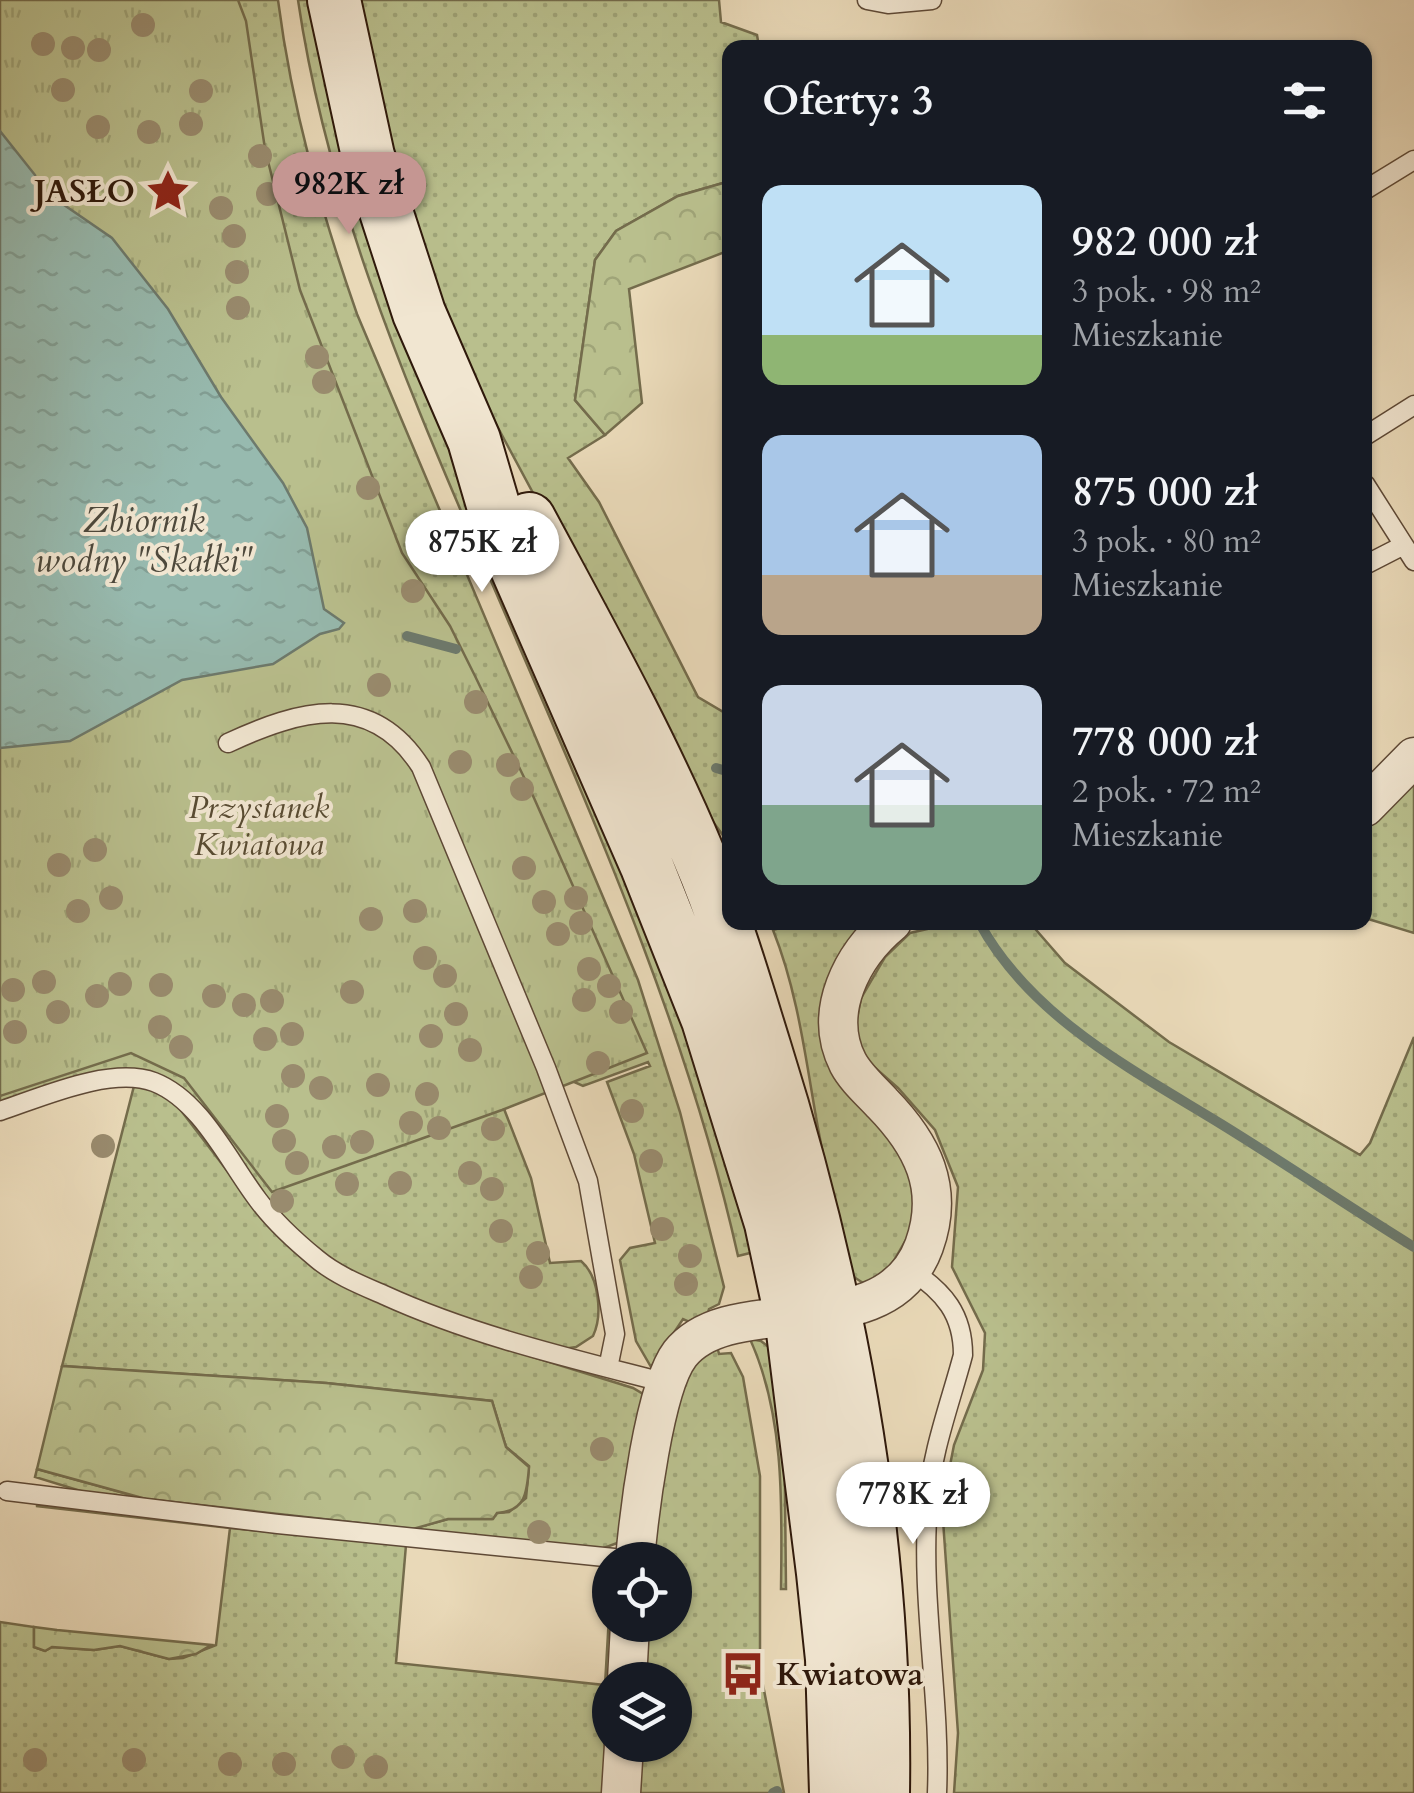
<!DOCTYPE html>
<html lang="pl">
<head>
<meta charset="utf-8">
<style>
  :root { --surface:#171b24; --page:#242831; --text:#f1f3f6; --muted:#9ea1a6; --accent:#c59692 }
  body { margin:0; font-family:Cardo,serif; background:var(--page); color:var(--text); height:100vh; display:flex; flex-direction:column; font-size:38px; white-space:nowrap }
  * { box-sizing:border-box; margin:0 }
  p { font-size:32px; color:var(--muted) }
  .icon { flex:none; width:55px; height:55px; fill:none; stroke:currentColor; stroke-width:2; stroke-linecap:round; stroke-linejoin:round }
  .map { position:relative; flex:1; overflow:hidden }
  .side { position:absolute; left:722px; top:40px; width:650px; height:890px; display:flex; flex-direction:column; background:var(--surface); border-radius:20px; box-shadow:0 2px 8px #0004 }
  .side>* { flex:none }
  .tools { position:absolute; left:592px; top:1542px; display:grid; gap:20px }
  .tools a { display:grid; place-items:center; width:100px; height:100px; border-radius:50%; background:var(--surface); box-shadow:0 2px 8px #0004; font-size:50px }
  .price { position:absolute; translate:-50% -85px; padding:0 22px; border-radius:35px; background:#fff; color:#222; font-size:32px; line-height:65px; filter:drop-shadow(0 2px 5px #0008) }
  .price::after { content:''; position:absolute; left:50%; top:60px; width:30px; height:22px; margin-left:-15px; background:inherit; clip-path:polygon(0 0,100% 0,50% 100%) }
  .price.active { background:var(--accent); color:#111 }
  ul { padding:0; list-style:none }
  li { display:flex; align-items:center; gap:30px; height:250px; padding:0 40px }
  li span { display:grid; place-items:center; flex:none; width:280px; height:200px; border-radius:20px; color:#555 }
  li>.icon { margin-inline-start:auto }
  span .icon { width:120px; height:120px; fill:#fffc; stroke-width:1 }
  li b { font-size:42px }
  h2 { display:flex; justify-content:space-between; align-items:center; height:120px; padding:0 40px; font-size:42px }
  .map>svg:first-child { display:block }
  .grass { fill:url(#grass-dots); stroke:#746c4c; stroke-width:2.5 }
  .forest { fill:url(#forest-crowns); stroke:#746c4c; stroke-width:2.5 }
  .park { fill:url(#park-tufts); stroke:#746c4c; stroke-width:2.5 }
  .water { fill:url(#water-ripples); stroke:#6d7a6d; stroke-width:2.5 }
  .lines { fill:none; stroke-linecap:round; stroke-linejoin:round }
  .stream { stroke:#6d7a6d; stroke-width:10 }
  .service-casing { stroke:#5e4936; stroke-width:21 }
  .minor-casing { stroke:#5e4936; stroke-width:41 }
  .secondary-casing { stroke:#2f190b; stroke-width:56 }
  .service { stroke:#f1e6d1; stroke-width:18 }
  .minor { stroke:#f1e6d1; stroke-width:38 }
  .secondary { stroke:#f1e6d1; stroke-width:52 }
  .tree { fill:#998b6e }
  .labels { text-anchor:middle; stroke-width:8; stroke-linejoin:round; paint-order:stroke }
  .poi-label { font-size:32px; font-weight:bold; fill:#2f190b; stroke:#f1e6d1; text-anchor:end }
  .park-label { font-size:32px; font-style:italic; fill:#584b32; stroke:#f1e6d1 }
  .water-label { font-size:35px; font-style:italic; fill:#4e493c; stroke:#f1e6d1 }
</style>
</head>
<body>
<div class="map">
<svg width="1414" height="1793" viewBox="0 0 1414 1793">
  <defs>
    <pattern id="grass-dots" width="8" height="8" patternUnits="userSpaceOnUse" patternTransform="scale(2.5)"><rect width="8" height="8" fill="#b9bf8d"/><path d="M2 2h.1M6 6h.1" fill="none" stroke="#9fa478" stroke-width="1.8" stroke-linecap="round"/></pattern>
    <pattern id="forest-crowns" width="20" height="18" patternUnits="userSpaceOnUse" patternTransform="scale(2.5)"><rect width="20" height="18" fill="#b9bf8d"/><path d="M2 6a3 3 0 1 1 6 0M12 15a3 3 0 1 1 6 0" fill="none" stroke="#9fa478"/></pattern>
    <pattern id="park-tufts" width="24" height="20" patternUnits="userSpaceOnUse" patternTransform="scale(2.5)"><rect width="24" height="20" fill="#b9bf8d"/><path d="M3 7l-1-3M5 7V3M7 7l1-3M15 17l-1-3M17 17v-4M19 17l1-3" fill="none" stroke="#9fa478"/></pattern>
    <pattern id="water-ripples" width="26" height="14" patternUnits="userSpaceOnUse" patternTransform="scale(2.5)"><rect width="26" height="14" fill="#97baaf"/><path d="M2 4q2-2 4 0t4 0M15 11q2-2 4 0t4 0" fill="none" stroke="#829f95"/></pattern>
  </defs>
  <rect width="100%" height="100%" fill="#e9d9b8"/>
  <filter id="stains"><feTurbulence type="fractalNoise" baseFrequency=".002" numOctaves="4"/><feColorMatrix values="0 0 0 0 .2 0 0 0 0 .09 0 0 0 0 .02 0 0 0 .5 -.17"/></filter>
  <radialGradient id="worn" r=".72"><stop offset=".6" stop-color="#630" stop-opacity="0"/><stop offset="1" stop-color="#630" stop-opacity=".3"/></radialGradient>
  <path class="grass" d="M190 0H278C292 109 321 211 357 314L638 980 680 1112 724 1287 719 1304 709 1309 707 1316 694 1324 683 1319 651 1367 636 1341 620 1260 630 1248 655 1243 634 1154 607 1082 650 1066 648 1062 583 1086 572 1081 458 784Z
    M298 0H315L669 962 754 1252 738 1256C683 1009 575 778 476 546 400 370 326 191 298 0Z
    M357 0H719L721 22 757 35 759 47 730 48V181L678 196 616 231 595 260 575 400 605 435 568 458 599 502 698 697 730 716V845L700 804 460 357 397 174Z
    M1414 771V933L1365 918V818Z
    M778 923H870L828 988 911 1162 917 1221 885 1276 863 1283 851 1275C839 1222 825 1170 816 1117 805 1054 797 990 773 930L780 928Z
    M953 923H1030L1065 963 1169 1042 1360 1155 1370 1143 1414 1037V1793H954L958 1733 942 1506 954 1445 983 1370 985 1333 952 1267 958 1187 935 1130 898 1088 865 1059 855 1029 861 998 885 957 910 933Z
    M0 1027 497 1091 531 1178 550 1263 581 1261C599 1276 603 1315 593 1336L576 1347 563 1349C476 1322 367 1296 298 1234 260 1199 239 1152 204 1114 187 1096 142 1069 118 1069L0 1106Z
    M134 1086 153 1090 176 1104 245 1194 295 1250 530 1356 633 1388 643 1394 648 1404 620 1542 601 1549 329 1524 84 1492 35 1477 37 1469 146 1499 412 1529 448 1519H492L497 1513 509 1512 526 1498 529 1466 506 1447 492 1401 326 1383 62 1366Z
    M750 1339 761 1341 774 1351 784 1397 786 1589H781C782 1507 785 1416 750 1339Z
    M717 1346 719 1354 731 1353 743 1377 760 1476V1670L737 1666 735 1681 751 1683 752 1679 762 1680 784 1793H630L633 1745H675V1680H637L640 1625H675V1560H646L649 1529 688 1366Z
    M53 1502 210 1521 231 1525V1528L610 1564 406 1545 396 1663 605 1685 610 1599V1625H623L620 1680H610V1745H617L615 1793H0V1622L34 1627V1647L45 1651 52 1647 94 1650 120 1646 169 1659 183 1658 216 1645 230 1528 36 1506Z"/>
  <path class="forest" d="M730 181V250L629 289 642 403 605 435 575 400 595 260 616 231 678 196Z
    M62 1366 326 1383 492 1401 506 1447 529 1467C527 1492 526 1511 497 1513L493 1519H448L413 1529 146 1499 37 1469Z
    M34 1627 57 1630 211 1645 196 1654 169 1659 120 1646 94 1650 52 1647 45 1651 34 1647Z"/>
  <path class="park" d="M0 0H238L246 21 265 149 300 290 402 553 450 626 475 676 534 798 647 1053 502 1110 272 1192 184 1078 131 1053 0 1096Z"/>
  <path class="water" d="M0 131 35 175 38 187 112 238 168 309 221 397 283 483 307 528 324 609 344 623 339 629 320 634 273 664 182 680 70 741 0 748Z"/>
  <g class="lines">
    <path class="stream" d="M407 636 456 649
      M716 768 730 772
      M979 922C1030 1017 1133 1070 1221 1124 1286 1164 1349 1207 1414 1247
      M773 1793 777 1791"/>
    <g class="service-casing">
      <path id="service" d="M867 0 888 4 932 0
        M1365 190 1414 160
        M1365 436 1414 405
        M1365 484 1414 561
        M1365 565 1404 545
        M228 743C299 710 371 689 421 767L546 1068 588 1181 615 1334 608 1368
        M0 1111C42 1097 111 1066 154 1082 201 1100 229 1162 258 1200 275 1223 295 1241 317 1259 336 1275 361 1285 384 1295 474 1336 570 1358 666 1383
        M911 1270C944 1292 963 1314 963 1355 950 1404 931 1453 928 1503 920 1600 941 1697 937 1793
        M7 1491 278 1524 634 1560"/>
    </g>
    <g class="minor-casing">
      <path id="minor" d="M1365 807 1414 757
        M635 1560C639 1514 654 1388 680 1354 732 1288 886 1350 924 1246 945 1188 922 1144 882 1103 870 1090 856 1078 848 1063 822 1012 852 955 892 922
        M627 1680 630 1625
        M621 1793 624 1745"/>
    </g>
    <g class="secondary-casing">
      <path id="secondary" d="M334 0 368 156 419 313 474 440 501 532 646 864 708 1020 771 1223 791 1316 823 1573 832 1659 836 1793
        M529 519C588 629 651 741 699 856 726 919 745 985 765 1049 841 1290 887 1540 883 1793"/>
    </g>
    <use href="#service" class="service"/>
    <use href="#minor" class="minor"/>
    <use href="#secondary" class="secondary"/>
  </g>
  <g class="tree">
    <circle cx="143" cy="25" r="12"/>
    <circle cx="43" cy="44" r="12"/>
    <circle cx="73" cy="48" r="12"/>
    <circle cx="99" cy="50" r="12"/>
    <circle cx="63" cy="90" r="12"/>
    <circle cx="201" cy="91" r="12"/>
    <circle cx="191" cy="124" r="12"/>
    <circle cx="98" cy="127" r="12"/>
    <circle cx="149" cy="132" r="12"/>
    <circle cx="260" cy="156" r="12"/>
    <circle cx="268" cy="194" r="12"/>
    <circle cx="221" cy="208" r="12"/>
    <circle cx="234" cy="236" r="12"/>
    <circle cx="237" cy="272" r="12"/>
    <circle cx="238" cy="308" r="12"/>
    <circle cx="317" cy="357" r="12"/>
    <circle cx="324" cy="382" r="12"/>
    <circle cx="368" cy="488" r="12"/>
    <circle cx="413" cy="591" r="12"/>
    <circle cx="379" cy="685" r="12"/>
    <circle cx="476" cy="702" r="12"/>
    <circle cx="460" cy="762" r="12"/>
    <circle cx="508" cy="765" r="12"/>
    <circle cx="522" cy="789" r="12"/>
    <circle cx="95" cy="850" r="12"/>
    <circle cx="59" cy="865" r="12"/>
    <circle cx="524" cy="868" r="12"/>
    <circle cx="111" cy="898" r="12"/>
    <circle cx="576" cy="898" r="12"/>
    <circle cx="544" cy="902" r="12"/>
    <circle cx="78" cy="911" r="12"/>
    <circle cx="415" cy="911" r="12"/>
    <circle cx="371" cy="919" r="12"/>
    <circle cx="581" cy="923" r="12"/>
    <circle cx="558" cy="934" r="12"/>
    <circle cx="425" cy="958" r="12"/>
    <circle cx="589" cy="969" r="12"/>
    <circle cx="445" cy="976" r="12"/>
    <circle cx="44" cy="982" r="12"/>
    <circle cx="120" cy="984" r="12"/>
    <circle cx="161" cy="985" r="12"/>
    <circle cx="609" cy="986" r="12"/>
    <circle cx="13" cy="990" r="12"/>
    <circle cx="352" cy="992" r="12"/>
    <circle cx="97" cy="996" r="12"/>
    <circle cx="214" cy="996" r="12"/>
    <circle cx="584" cy="1000" r="12"/>
    <circle cx="272" cy="1001" r="12"/>
    <circle cx="244" cy="1005" r="12"/>
    <circle cx="58" cy="1012" r="12"/>
    <circle cx="621" cy="1012" r="12"/>
    <circle cx="456" cy="1014" r="12"/>
    <circle cx="160" cy="1027" r="12"/>
    <circle cx="15" cy="1032" r="12"/>
    <circle cx="292" cy="1034" r="12"/>
    <circle cx="431" cy="1036" r="12"/>
    <circle cx="265" cy="1039" r="12"/>
    <circle cx="181" cy="1047" r="12"/>
    <circle cx="470" cy="1050" r="12"/>
    <circle cx="598" cy="1063" r="12"/>
    <circle cx="293" cy="1076" r="12"/>
    <circle cx="378" cy="1085" r="12"/>
    <circle cx="321" cy="1088" r="12"/>
    <circle cx="427" cy="1094" r="12"/>
    <circle cx="632" cy="1111" r="12"/>
    <circle cx="277" cy="1116" r="12"/>
    <circle cx="411" cy="1123" r="12"/>
    <circle cx="439" cy="1128" r="12"/>
    <circle cx="493" cy="1129" r="12"/>
    <circle cx="284" cy="1141" r="12"/>
    <circle cx="362" cy="1142" r="12"/>
    <circle cx="103" cy="1146" r="12"/>
    <circle cx="334" cy="1147" r="12"/>
    <circle cx="651" cy="1161" r="12"/>
    <circle cx="297" cy="1163" r="12"/>
    <circle cx="470" cy="1173" r="12"/>
    <circle cx="400" cy="1183" r="12"/>
    <circle cx="347" cy="1184" r="12"/>
    <circle cx="492" cy="1189" r="12"/>
    <circle cx="282" cy="1201" r="12"/>
    <circle cx="662" cy="1229" r="12"/>
    <circle cx="501" cy="1231" r="12"/>
    <circle cx="538" cy="1253" r="12"/>
    <circle cx="690" cy="1256" r="12"/>
    <circle cx="531" cy="1277" r="12"/>
    <circle cx="686" cy="1284" r="12"/>
    <circle cx="602" cy="1449" r="12"/>
    <circle cx="539" cy="1532" r="12"/>
    <circle cx="343" cy="1757" r="12"/>
    <circle cx="35" cy="1760" r="12"/>
    <circle cx="134" cy="1760" r="12"/>
    <circle cx="230" cy="1764" r="12"/>
    <circle cx="284" cy="1764" r="12"/>
    <circle cx="376" cy="1767" r="12"/>
  </g>
  <defs>
    <g id="sight-bare" transform="scale(3.45)"><path d="M0-6L1.8-2.2L6-1.7L2.9 1.2L3.7 5.4L0 3.3L-3.7 5.4L-2.9 1.2L-6-1.7L-1.8-2.2Z" fill="#8f2418" stroke="#f1e6d1" stroke-width="2.5" paint-order="stroke"/></g>
    <g id="bus-bare" transform="scale(3.45)"><path d="M-5-6H5V4H4V6H2V4H-2V6H-4V4H-5ZM-3.5-4V0h7V-4ZM-3.5 1.2v1.5H-2V1.2ZM2 1.2v1.5H3.5V1.2Z" fill="#8f2418" stroke="#f1e6d1" stroke-width="2.5" paint-order="stroke"/></g>
  </defs>
  <g fill-rule="evenodd">
    <use href="#sight-bare" x="168" y="191"/>
    <use href="#bus-bare" x="743" y="1674"/>
  </g>
  <g class="labels">
    <g class="poi-label">
      <text x="135" y="202">JASŁO</text>
      <text x="776" y="1685" text-anchor="start">Kwiatowa</text>
    </g>
    <g class="park-label">
      <text x="259" y="818">Przystanek<tspan x="259" dy="37">Kwiatowa</tspan></text>
    </g>
    <g class="water-label">
      <text x="144" y="532">Zbiornik<tspan x="144" dy="40">wodny "Skałki"</tspan></text>
    </g>
  </g>
  <rect width="100%" height="100%" filter="url(#stains)"/>
  <rect width="100%" height="100%" fill="url(#worn)"/>
</svg>
<div class="tools">
<a><svg class="icon" aria-label="locate" viewBox="0 0 24 24"><circle cx="12" cy="12" r="6"/><path d="M12 2v4M12 18v4M2 12h4M18 12h4"/></svg></a>
<a><svg class="icon" aria-label="layers" viewBox="0 0 24 24"><path d="M12 4l9 5-9 5-9-5zM3 14l9 5 9-5"/></svg></a>
</div>
<b class="price active" style="left:349px;top:237px">982K zł</b>
<b class="price" style="left:482px;top:595px">875K zł</b>
<b class="price" style="left:913px;top:1547px">778K zł</b>
<section class="side">
<h2>Oferty: 3<svg class="icon" aria-label="filters" viewBox="0 0 24 24"><path d="M4 7h16M4 17h16"/><circle cx="9" cy="7" r="2"/><circle cx="15" cy="17" r="2"/></svg></h2>
<ul>
<li><span style="background:linear-gradient(#bfe0f5 75%,#8fb573 0)"><svg class="icon" aria-label="home" viewBox="0 0 24 24"><path d="M3 11l9-7 9 7M6 9v11h12V9"/></svg></span><div><b>982 000 zł</b><p>3 pok. · 98 m²</p><p>Mieszkanie</p></div></li>
<li><span style="background:linear-gradient(#a9c7e8 70%,#b9a48a 0)"><svg class="icon" aria-label="home" viewBox="0 0 24 24"><path d="M3 11l9-7 9 7M6 9v11h12V9"/></svg></span><div><b>875 000 zł</b><p>3 pok. · 80 m²</p><p>Mieszkanie</p></div></li>
<li><span style="background:linear-gradient(#c9d6e8 60%,#7fa58c 0)"><svg class="icon" aria-label="home" viewBox="0 0 24 24"><path d="M3 11l9-7 9 7M6 9v11h12V9"/></svg></span><div><b>778 000 zł</b><p>2 pok. · 72 m²</p><p>Mieszkanie</p></div></li>
</ul>
</section>
</div>
</body>
</html>
